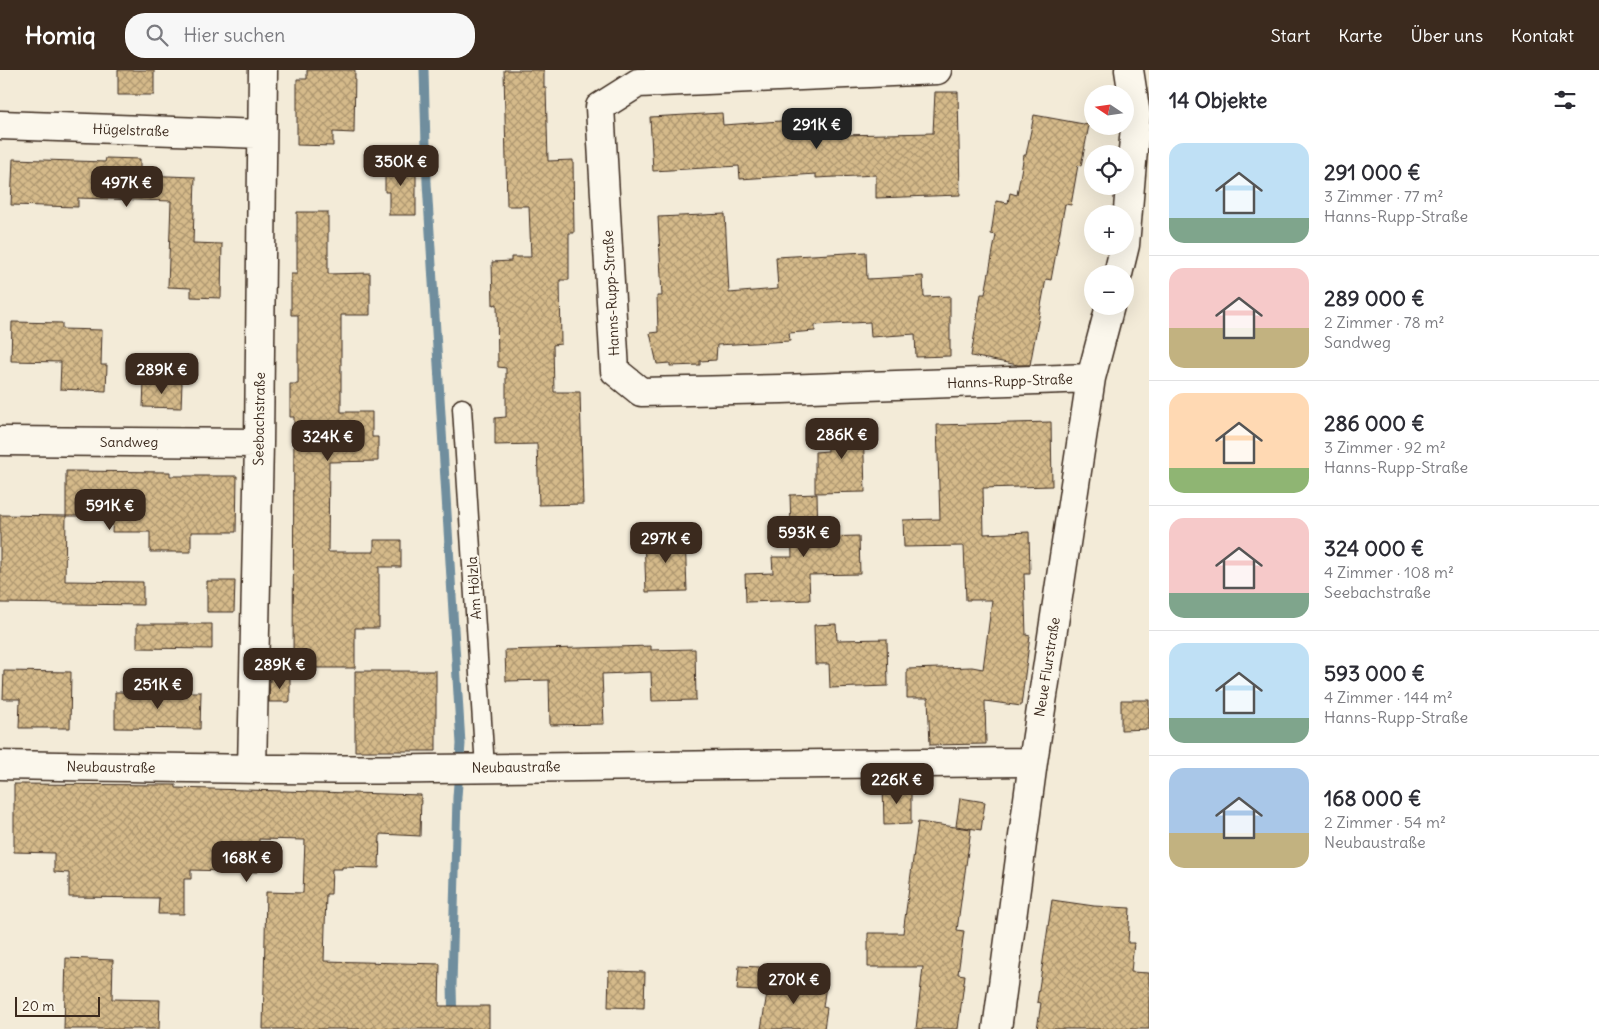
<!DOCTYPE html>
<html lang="de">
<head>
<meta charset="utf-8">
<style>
  :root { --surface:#fff; --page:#f7f7f7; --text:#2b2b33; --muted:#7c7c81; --line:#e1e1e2; --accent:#3b2a1e }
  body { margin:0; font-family:Delius,sans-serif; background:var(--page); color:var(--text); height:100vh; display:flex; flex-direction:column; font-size:19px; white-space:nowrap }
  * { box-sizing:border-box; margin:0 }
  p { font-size:16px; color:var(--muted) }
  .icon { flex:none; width:28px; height:28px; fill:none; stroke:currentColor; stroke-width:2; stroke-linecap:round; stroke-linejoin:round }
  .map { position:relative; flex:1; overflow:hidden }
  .panel { display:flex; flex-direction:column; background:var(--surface); width:450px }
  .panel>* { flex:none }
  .needle { width:32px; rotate:283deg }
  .controls { position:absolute; left:1084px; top:15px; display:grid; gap:10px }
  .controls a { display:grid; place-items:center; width:50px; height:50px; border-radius:50%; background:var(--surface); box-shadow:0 5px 20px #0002; font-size:25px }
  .scale { position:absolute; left:15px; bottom:12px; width:85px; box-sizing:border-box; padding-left:5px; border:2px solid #3b2a1e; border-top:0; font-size:14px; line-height:18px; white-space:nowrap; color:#3b2a1e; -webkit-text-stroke:4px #fbf7ec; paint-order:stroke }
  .price { position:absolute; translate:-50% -42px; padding:0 11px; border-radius:10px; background:var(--accent); color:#fff; font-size:16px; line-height:32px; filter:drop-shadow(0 1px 2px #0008) }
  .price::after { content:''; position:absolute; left:50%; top:30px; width:15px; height:11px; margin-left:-8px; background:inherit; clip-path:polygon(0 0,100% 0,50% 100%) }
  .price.current { background:#222; color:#fff }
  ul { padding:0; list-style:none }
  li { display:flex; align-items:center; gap:15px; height:125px; padding:0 20px }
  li+li { border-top:1px solid var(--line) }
  li span { display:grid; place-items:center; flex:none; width:140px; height:100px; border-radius:15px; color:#555 }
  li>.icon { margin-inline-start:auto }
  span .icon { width:60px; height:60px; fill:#fffc; stroke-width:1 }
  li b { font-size:21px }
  h2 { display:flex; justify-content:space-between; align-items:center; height:60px; padding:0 20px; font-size:21px }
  header { display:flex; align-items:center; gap:30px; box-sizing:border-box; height:70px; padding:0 25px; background:var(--accent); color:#fff }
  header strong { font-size:24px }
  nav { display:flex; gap:28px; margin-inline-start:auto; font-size:18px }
  .search { width:350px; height:45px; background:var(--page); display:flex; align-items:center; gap:12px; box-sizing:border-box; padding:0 18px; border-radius:20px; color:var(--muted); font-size:19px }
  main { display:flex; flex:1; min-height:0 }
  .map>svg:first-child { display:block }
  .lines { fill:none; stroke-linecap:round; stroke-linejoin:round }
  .stream { stroke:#6f8e9e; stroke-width:9 }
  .building { fill:url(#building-cross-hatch); stroke:#3b2a1e }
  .lane-casing { stroke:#3b2a1e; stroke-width:21 }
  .street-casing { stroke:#3b2a1e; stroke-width:31 }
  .lane { stroke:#fbf7ec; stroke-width:18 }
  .street { stroke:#fbf7ec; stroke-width:28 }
  .labels { text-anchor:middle; stroke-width:4.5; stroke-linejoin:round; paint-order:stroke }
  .street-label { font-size:14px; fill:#3b2a1e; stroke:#fbf7ec }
</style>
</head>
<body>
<header>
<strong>Homiq</strong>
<div class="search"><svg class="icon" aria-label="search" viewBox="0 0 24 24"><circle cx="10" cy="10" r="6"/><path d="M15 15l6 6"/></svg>Hier suchen</div>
<nav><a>Start</a><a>Karte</a><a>Über uns</a><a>Kontakt</a></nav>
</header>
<main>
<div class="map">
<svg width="1149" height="959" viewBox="0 0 1149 959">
  <defs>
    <pattern id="building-cross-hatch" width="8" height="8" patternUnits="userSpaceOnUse" patternTransform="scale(1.25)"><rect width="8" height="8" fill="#d5ba8a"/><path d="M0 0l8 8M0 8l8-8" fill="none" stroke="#ae9770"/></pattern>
  </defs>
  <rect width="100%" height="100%" fill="#f3ebd8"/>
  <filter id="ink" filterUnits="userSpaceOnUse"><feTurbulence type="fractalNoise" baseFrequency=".02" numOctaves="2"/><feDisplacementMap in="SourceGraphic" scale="10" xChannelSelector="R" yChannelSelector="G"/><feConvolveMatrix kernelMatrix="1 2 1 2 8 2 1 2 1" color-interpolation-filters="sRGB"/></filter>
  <g filter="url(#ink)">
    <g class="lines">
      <path class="stream" d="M424 0 427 113 461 674 457 727 452 915 453 959"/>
    </g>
    <path class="building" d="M118 0H154V25H118Z
      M307 0H355L354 63 333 62V76L297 75V9H307Z
      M504 0H544V18H546L548 91 573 90 574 163H569V210H560L561 274 553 275 554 322H580L583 434 539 435 537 374 495 375V348L506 347V298L498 297 497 234 493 235 492 192 511 191V187H531L529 136H507Z
      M935 22H958L960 125 876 128V105L816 108V104L740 109 739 96 653 101 650 47 722 43 723 55 839 47 840 65 933 63Z
      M1034 45 1089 55 1081 96 1078 95 1071 135 1065 134 1051 210 1046 209 1030 295H1018L971 286 981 224H985L996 165 991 164 996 131 1008 133 1010 123 1017 125 1024 85H1026Z
      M106 88 140 89V105L195 107 193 173 222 174 221 228 191 227V218L168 217 171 131 78 128V137L11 135 13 89 105 92Z
      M385 91H416V145H389V122H385Z
      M297 142H328V204L370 203V245H341V342H372V367H378V391L329 392 328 482H374V470H401V497H379V558H355V598H293L294 347H290V314H298V245H291V204H297Z
      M725 144 729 223 778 219 776 187 866 182 867 209 923 206 924 227 950 226V286L916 287 915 264 871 267 870 252 815 255V261L789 263 790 271 717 275 716 290 700 291V295L670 296V293L657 294 650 263 658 262 657 226H662L658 147Z
      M12 252 62 253V259L102 260 101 295H107L106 321 60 319 61 292 11 291Z
      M144 312 182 313 181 338 143 337Z
      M863 352 865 422 815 423V382L828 381 827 353Z
      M1051 352 1052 416 983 418 984 464 1029 462 1030 504H1024L1026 565 1030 566 1021 636 985 631 986 674 930 675 928 628H907V599L972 597 983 599 992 530H966L964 476 904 477 903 450 940 449 937 355Z
      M66 401 170 402V406H237L236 462H191V482H150V462H112L113 446H66L65 511 143 512V535L0 533V445L66 446Z
      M817 424 818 467 859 466 860 504 809 505 810 530 746 532 745 504 773 503 772 487H792L790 425Z
      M685 466 687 521 646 522 644 467Z
      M207 511H235L234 542H207Z
      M137 554H212V579L137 578Z
      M836 554 837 570 887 569 888 616 830 618 829 594H815L814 555Z
      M651 576V580L695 579 696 630 652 631 651 602 602 604 604 654 550 655 549 610 506 611 505 580Z
      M4 601 71 602 70 658H19L20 629H3Z
      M355 601H436V681H355Z
      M270 607H290V632H269Z
      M115 622H201L200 659 115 658Z
      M1121 630H1149V659L1121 660Z
      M14 714 176 715V718L421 725 420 766 380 764 379 798 342 797V799H332L331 824H326L324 891 440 894 439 936H489V959H263L266 822 303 823 305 770 259 769 258 802 191 800V809H184V844H158L159 828 69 827V803L54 802V783L14 782Z
      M883 715H911V754L884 755Z
      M960 728 985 732 981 760 956 756Z
      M918 752 971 759 957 860 964 861 958 904 965 905 958 959H916L923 897H868V863H903Z
      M1052 830 1094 836 1130 838 1128 873H1134L1131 902 1149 903V959H1037L1041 933 1037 932Z
      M66 888 113 890 112 929 160 930 159 959H64Z
      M739 896 760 897 759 921 737 920Z
      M609 901 645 902 644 938 608 937Z
      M770 906 826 915 823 937 827 938 824 959H761Z"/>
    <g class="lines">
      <g class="lane-casing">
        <path id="lane" d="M462 338 485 698"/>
      </g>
      <g class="street-casing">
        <path id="street" d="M937 0 638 13 600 37 615 301 641 322 782 319 1091 308
          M0 55 262 64
          M1118 204 1125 175 1136 45 1129 0
          M0 371 259 373
          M0 695C144 697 287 701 431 699 632 697 832 693 1033 692
          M252 699 259 373 263 0
          M997 959 1033 692 1091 308 1110 236"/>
      </g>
      <use href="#lane" class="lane"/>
      <use href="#street" class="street"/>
    </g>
  </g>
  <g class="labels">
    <g class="street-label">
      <text transform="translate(131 60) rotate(2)" y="5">Hügelstraße</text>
      <text transform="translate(611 223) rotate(-93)" y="5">Hanns-Rupp-Straße</text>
      <text transform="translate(1010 311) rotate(-2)" y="5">Hanns-Rupp-Straße</text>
      <text transform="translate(259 349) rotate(-89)" y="5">Seebachstraße</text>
      <text x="129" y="377">Sandweg</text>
      <text transform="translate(474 518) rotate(-94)" y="5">Am Hölzla</text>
      <text transform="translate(1047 597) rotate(-81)" y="5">Neue Flurstraße</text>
      <text transform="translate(111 697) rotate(1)" y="5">Neubaustraße</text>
      <text transform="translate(516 697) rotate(-1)" y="5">Neubaustraße</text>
    </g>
  </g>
</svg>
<div class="controls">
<a><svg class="needle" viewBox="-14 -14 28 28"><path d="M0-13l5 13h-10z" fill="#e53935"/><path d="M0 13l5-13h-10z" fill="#7c7c81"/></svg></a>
<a><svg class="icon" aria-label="locate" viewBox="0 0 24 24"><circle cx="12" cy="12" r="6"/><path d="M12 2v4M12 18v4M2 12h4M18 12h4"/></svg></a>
<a>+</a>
<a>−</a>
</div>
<div class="scale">20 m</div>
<b class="price current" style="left:817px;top:80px">291K €</b>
<b class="price" style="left:401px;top:117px">350K €</b>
<b class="price" style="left:127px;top:138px">497K €</b>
<b class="price" style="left:162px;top:325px">289K €</b>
<b class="price" style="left:842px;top:390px">286K €</b>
<b class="price" style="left:328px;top:392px">324K €</b>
<b class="price" style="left:110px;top:461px">591K €</b>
<b class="price" style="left:804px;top:488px">593K €</b>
<b class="price" style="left:666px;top:494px">297K €</b>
<b class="price" style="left:280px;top:620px">289K €</b>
<b class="price" style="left:158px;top:640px">251K €</b>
<b class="price" style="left:897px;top:735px">226K €</b>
<b class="price" style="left:247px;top:813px">168K €</b>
<b class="price" style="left:794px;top:935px">270K €</b>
</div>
<section class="panel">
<h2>14 Objekte<svg class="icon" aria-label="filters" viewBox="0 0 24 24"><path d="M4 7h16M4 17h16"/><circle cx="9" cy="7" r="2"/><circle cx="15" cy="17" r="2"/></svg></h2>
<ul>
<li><span style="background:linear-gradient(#bfe0f5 75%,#7fa58c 0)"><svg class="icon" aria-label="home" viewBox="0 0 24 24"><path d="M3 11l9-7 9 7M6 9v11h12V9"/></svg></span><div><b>291 000 €</b><p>3 Zimmer · 77 m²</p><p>Hanns-Rupp-Straße</p></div></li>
<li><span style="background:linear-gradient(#f6c9c9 60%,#c2b280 0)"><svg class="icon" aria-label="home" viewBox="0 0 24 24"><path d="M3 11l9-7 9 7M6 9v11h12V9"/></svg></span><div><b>289 000 €</b><p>2 Zimmer · 78 m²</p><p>Sandweg</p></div></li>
<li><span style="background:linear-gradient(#ffd9b3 75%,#8fb573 0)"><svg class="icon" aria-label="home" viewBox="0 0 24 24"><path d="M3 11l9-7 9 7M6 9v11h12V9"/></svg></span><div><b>286 000 €</b><p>3 Zimmer · 92 m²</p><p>Hanns-Rupp-Straße</p></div></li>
<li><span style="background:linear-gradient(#f6c9c9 75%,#7fa58c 0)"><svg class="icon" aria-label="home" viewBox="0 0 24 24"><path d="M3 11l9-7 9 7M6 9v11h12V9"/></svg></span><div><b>324 000 €</b><p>4 Zimmer · 108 m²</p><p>Seebachstraße</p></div></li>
<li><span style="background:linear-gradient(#bfe0f5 75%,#7fa58c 0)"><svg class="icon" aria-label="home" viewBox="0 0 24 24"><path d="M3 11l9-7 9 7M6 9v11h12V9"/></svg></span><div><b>593 000 €</b><p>4 Zimmer · 144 m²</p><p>Hanns-Rupp-Straße</p></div></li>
<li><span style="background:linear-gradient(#a9c7e8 65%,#c2b280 0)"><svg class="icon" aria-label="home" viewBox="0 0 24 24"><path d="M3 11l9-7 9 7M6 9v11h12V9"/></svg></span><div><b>168 000 €</b><p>2 Zimmer · 54 m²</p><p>Neubaustraße</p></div></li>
</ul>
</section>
</main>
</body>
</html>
